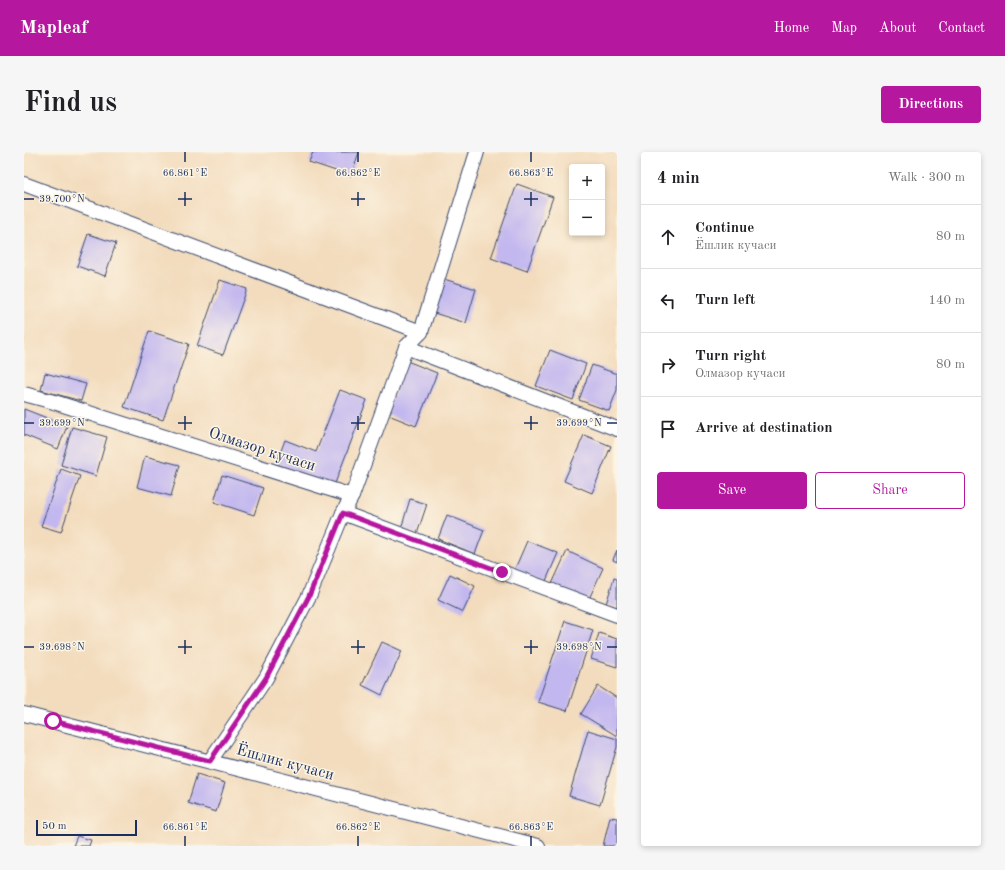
<!DOCTYPE html>
<meta charset="utf-8">
<style>
:root{--surface:#fff;--page:#f6f6f6;--text:#202124;--muted:#757577;--line:#e0e0e0;--accent:#b5179e}
body{margin:0;font-family:"Old Standard TT",serif;background:var(--page);color:var(--text)}
.controls{position:absolute;right:12px;top:12px;display:grid;overflow:hidden;border-radius:4px;box-shadow:0 2px 6px #0003}
.controls button{width:36px;height:36px;display:grid;place-items:center;padding:0;border:0;border-bottom:1px solid var(--line);background:var(--surface);color:var(--text);font:20px sans-serif}
.scale{position:absolute;left:12px;bottom:10px;width:101px;box-sizing:border-box;padding-left:4px;border:2px solid #1b2f5e;border-top:0;font-size:11px;line-height:14px;white-space:nowrap;color:#1b2f5e;-webkit-text-stroke:3px #fcf5e5;paint-order:stroke}
.stop{position:absolute;width:12px;height:12px;margin:-9px;border:3px solid #b5179e;border-radius:50%;background:#fff}
.stop.end{background:#b5179e;border-color:#fff;box-shadow:0 1px 4px #0008}
.list{margin:0;padding:0;list-style:none}
h2{display:flex;justify-content:space-between;align-items:center;height:52px;margin:0;padding:0 16px;font-size:17px}
h2 small{font-size:13px;font-weight:400;color:var(--muted)}
.list li{display:grid;grid-template-columns:26px 1fr auto;gap:12px;align-items:center;box-sizing:border-box;height:64px;padding:0 16px;border-top:1px solid var(--line)}
.list b{display:block;font-size:15px;white-space:nowrap}
.list p{margin:0;font-size:13px;white-space:nowrap;color:var(--muted)}
.list em{font-size:13px;font-style:normal;color:var(--muted)}
.actions{display:flex;gap:8px;padding:12px 16px}
.actions a{flex:1;padding:9px 0;border:1px solid var(--accent);border-radius:4px;text-align:center;font-size:14px;color:var(--accent)}
.actions .main{background:var(--accent);color:#fff}
.icon{flex:none;width:22px;height:22px;fill:none;stroke:currentColor;stroke-width:2;stroke-linecap:round;stroke-linejoin:round}
.map{position:relative;flex:none;width:593px;height:694px;overflow:hidden;border-radius:4px}
header{display:flex;align-items:center;gap:24px;box-sizing:border-box;height:56px;padding:0 20px;background:var(--accent);color:#fff}
header strong{font-size:19px}
nav{display:flex;gap:22px;margin-inline-start:auto;font-size:14px}
.intro{display:flex;align-items:center;justify-content:space-between;box-sizing:border-box;height:96px;padding:0 24px}
h1{margin:0;font-size:28px}
.button{padding:10px 18px;border-radius:4px;background:var(--accent);color:#fff;font-size:14px;font-weight:700}
main{display:flex;gap:24px;padding:0 24px}
aside{flex:1;background:var(--surface);border-radius:4px;box-shadow:0 2px 6px #0003}
.map>svg:first-child{display:block}
.building{fill:#c2b7ef}
.lines{fill:none;stroke-linecap:round;stroke-linejoin:round}
.minor-casing{stroke:#3b496c;stroke-width:16}
.minor{stroke:#fff;stroke-width:14}
.route{stroke:#b5179e;stroke-width:5}
.ticks{fill:none;stroke:#1b2f5e;stroke-width:1.5}
.labels{text-anchor:middle;dominant-baseline:central;stroke-width:3;stroke-linejoin:round;paint-order:stroke}
.street-label{font-size:16px;fill:#1b2f5e;stroke:#fcf5e5}
.ticks-label{font-size:10px;text-anchor:middle;fill:#1b2f5e;stroke:#fcf5e5;stroke-width:3;stroke-linejoin:round;paint-order:stroke}
</style>
<header>
<strong>Mapleaf</strong>
<nav><a>Home</a><a>Map</a><a>About</a><a>Contact</a></nav>
</header>
<div class="intro"><h1>Find us</h1><a class="button">Directions</a></div>
<main>
<div class="map">
<svg width="593" height="694" viewBox="0 0 593 694">
<rect width="100%" height="100%" fill="#fcf5e5"/>
<filter id="ink" filterUnits="userSpaceOnUse"><feTurbulence type="fractalNoise" baseFrequency=".025" numOctaves="2"/><feDisplacementMap in="SourceGraphic" scale="8" xChannelSelector="R" yChannelSelector="G"/><feConvolveMatrix kernelMatrix="1 2 1 2 8 2 1 2 1" color-interpolation-filters="sRGB"/></filter>
<filter id="wash" filterUnits="userSpaceOnUse"><feTurbulence type="fractalNoise" baseFrequency=".012" numOctaves="4" result="noise"/><feDisplacementMap in="SourceGraphic" scale="16" xChannelSelector="R" yChannelSelector="G"/><feGaussianBlur stdDeviation="0.9" result="paint"/><feColorMatrix in="noise" values="0 0 0 0 0 0 0 0 0 0 0 0 0 0 0 0 0 1.4 0 .05"/><feComposite in="paint" operator="in"/></filter>
<g filter="url(#wash)">
<rect width="100%" height="100%" fill="#f3dcbd"/>
<g id="blocks">
<g class="building">
<path d="M289 0H335L327 24 285 10Z"/>
<path d="M493 32 529 45 503 119 467 106Z"/>
<path d="M64 82 92 91 81 124 53 114Z"/>
<path d="M420 127 452 137 442 171 410 161Z"/>
<path d="M196 128 223 137 199 203 173 194Z"/>
<path d="M125 179 165 192 139 268 100 255Z"/>
<path d="M526 198 562 212 549 248 512 234Z"/>
<path d="M383 209 413 221 392 274 362 262Z"/>
<path d="M568 213 593 222V238L585 259 555 248Z"/>
<path d="M21 221 62 232 57 249 17 238Z"/>
<path d="M316 238 343 248 310 334 252 312 261 288 292 300Z"/>
<path d="M0 257 43 274 34 297 0 283Z"/>
<path d="M48 275 83 285 72 324 37 313Z"/>
<path d="M560 283 587 294 568 341 540 329Z"/>
<path d="M121 304 156 313 147 344 113 335Z"/>
<path d="M37 317 56 324 37 380 17 374Z"/>
<path d="M198 323 239 336 230 363 190 350Z"/>
<path d="M386 347 403 352 393 382 377 377Z"/>
<path d="M423 363 460 378 451 402 414 387Z"/>
<path d="M503 389 534 401 521 431 490 419Z"/>
<path d="M593 398V410L589 408Z"/>
<path d="M543 399 579 416 564 449 528 432Z"/>
<path d="M426 422 451 434 439 460 414 448Z"/>
<path d="M590 426 593 427V455L582 452Z"/>
<path d="M541 469 569 478 543 559 514 550Z"/>
<path d="M575 481 593 487V515L567 507Z"/>
<path d="M358 490 378 499 358 543 338 533Z"/>
<path d="M574 534 593 546V584L557 562Z"/>
<path d="M564 578 593 587V595L576 653 545 644Z"/>
<path d="M173 622 201 631 192 660 164 651Z"/>
<path d="M586 665 593 666V694H579Z"/>
<path d="M53 684 67 688 65 694H49Z"/>
</g>
</g>
</g>
<g filter="url(#ink)">
<use href="#blocks" fill-opacity="0" stroke="#3b496c" stroke-width="1"/>
<g class="lines">
<g class="minor-casing">
<g id="minor">
<path d="M0 32 397 180"/>
<path d="M382 195 593 277"/>
<path d="M0 242 30 250 328 344"/>
<path d="M319 361 593 463"/>
<path d="M0 562 514 694"/>
<path d="M186 609 242 526 285 444 319 361 328 344 382 195 397 180 453 0"/>
</g>
</g>
<use href="#minor" class="minor"/>
</g>
</g>
<g class="lines" filter="url(#ink)">
<path class="route" d="M29 569 186 609 242 526 285 444 319 361 478 420"/>
</g>
<path class="ticks" d="M161 0V10M334 0V10M507 0V10M161 40V54M334 40V54M507 40V54M0 47H10M154 47H168M327 47H341M500 47H514M161 264V278M334 264V278M507 264V278M0 271H10M154 271H168M327 271H341M500 271H514M583 271H593M161 488V502M334 488V502M507 488V502M0 495H10M154 495H168M327 495H341M500 495H514M583 495H593M161 684V694M334 684V694M507 684V694"/>
<g class="labels">
<g class="street-label">
<text transform="translate(238 298) rotate(18)">Олмазор кучаси</text>
<text transform="translate(261 611) rotate(15)">Ёшлик кучаси</text>
</g>
</g>
<g class="ticks-label">
<text x="161" y="24">66.861°E</text>
<text x="334" y="24">66.862°E</text>
<text x="507" y="24">66.863°E</text>
<text x="38" y="50">39.700°N</text>
<text x="38" y="274">39.699°N</text>
<text x="555" y="274">39.699°N</text>
<text x="38" y="498">39.698°N</text>
<text x="555" y="498">39.698°N</text>
<text x="161" y="678">66.861°E</text>
<text x="334" y="678">66.862°E</text>
<text x="507" y="678">66.863°E</text>
</g>
</svg>
<div class="controls">
<button>+</button>
<button>−</button>
</div>
<div class="scale">50 m</div>
<div class="stop" style="left:29px;top:569px"></div>
<div class="stop end" style="left:478px;top:420px"></div>
</div>
<aside>
<h2>4 min<small>Walk · 300 m</small></h2>
<ul class="list">
<li><svg class="icon" aria-label="ahead" viewBox="0 0 24 24"><path d="M12 20V5M6 11l6-6 6 6"/></svg><div><b>Continue</b><p>Ёшлик кучаси</p></div><em>80 m</em></li>
<li><svg class="icon" aria-label="left" viewBox="0 0 24 24"><path d="M17 20v-9H6M10 6l-5 5 5 5"/></svg><div><b>Turn left</b></div><em>140 m</em></li>
<li><svg class="icon" aria-label="right" viewBox="0 0 24 24"><path d="M7 20v-9h11M14 6l5 5-5 5"/></svg><div><b>Turn right</b><p>Олмазор кучаси</p></div><em>80 m</em></li>
<li><svg class="icon" aria-label="arrive" viewBox="0 0 24 24"><path d="M6 21V4h12l-3 4 3 4H6"/></svg><div><b>Arrive at destination</b></div></li>
</ul>
<div class="actions"><a class="main">Save</a><a>Share</a></div>
</aside>
</main>
